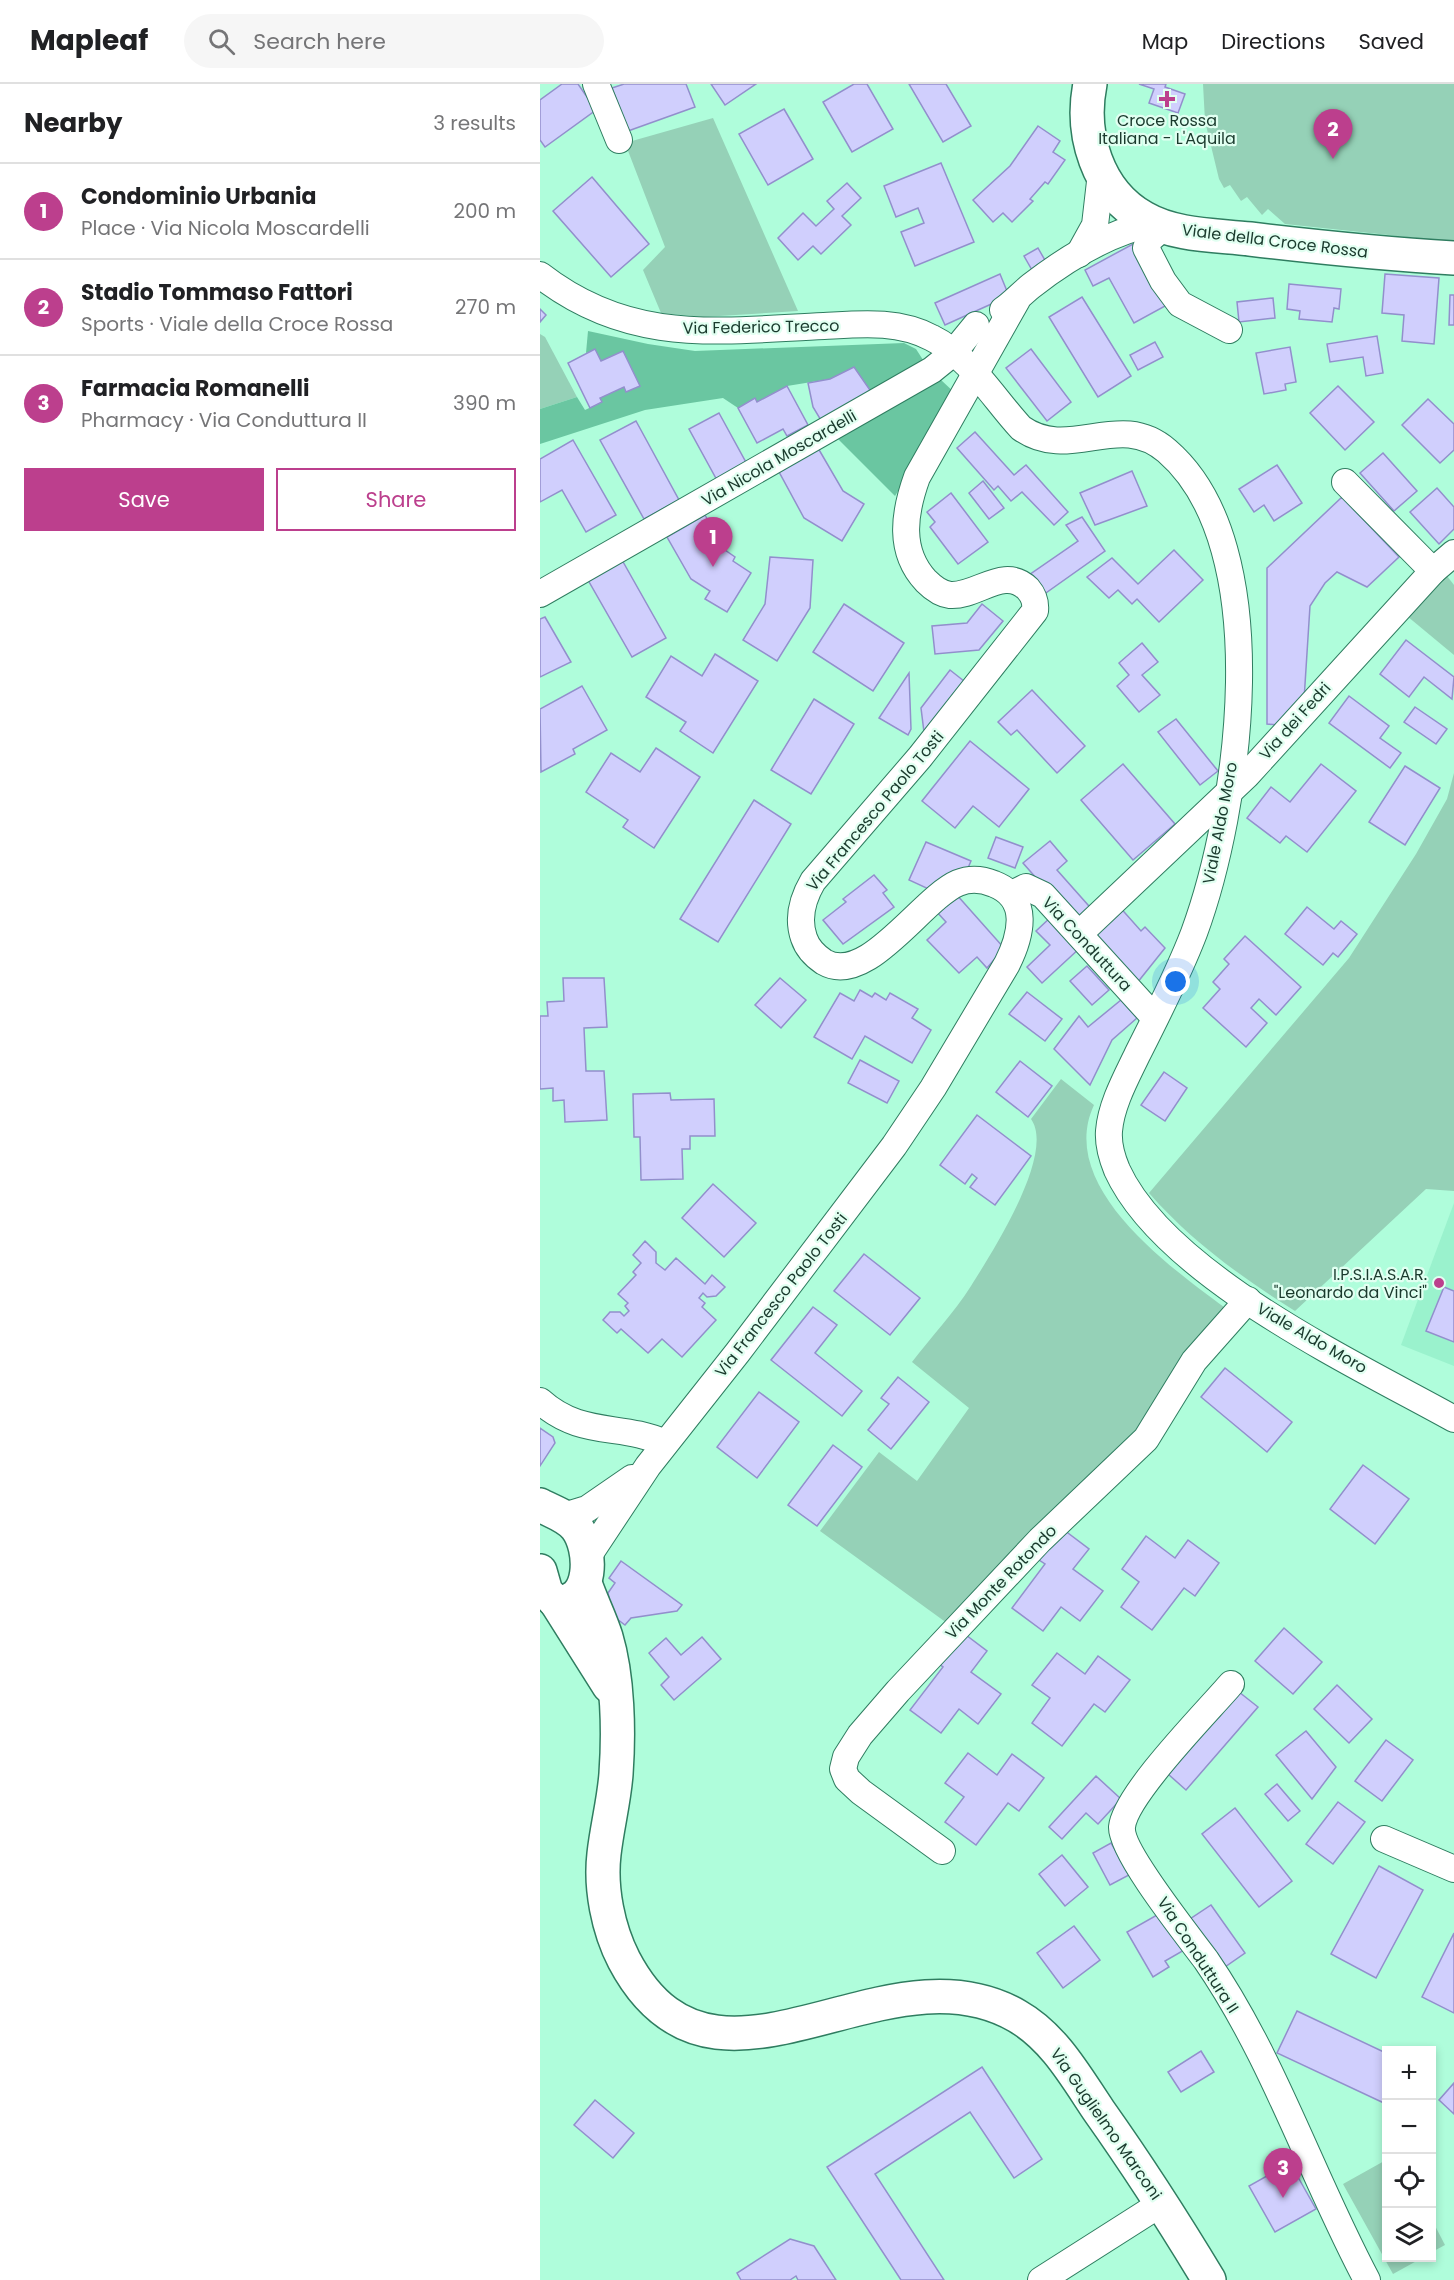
<!DOCTYPE html>
<meta charset="utf-8">
<style>
:root{--surface:#fff;--page:#f6f6f6;--text:#202124;--muted:#757577;--line:#e0e0e0;--accent:#bc3f8d}
body{margin:0;font-family:Poppins,sans-serif;background:var(--page);color:var(--text)}
.controls{position:absolute;right:18px;bottom:18px;display:grid;overflow:hidden;border-radius:0px;box-shadow:0 3px 9px #0003}
.controls button{width:54px;height:54px;display:grid;place-items:center;padding:0;border:0;border-bottom:2px solid var(--line);background:var(--surface);color:var(--text);font:30px sans-serif}
.you{position:absolute;left:636px;top:898px;width:21px;height:21px;margin:-15px;border:4px solid #fff;border-radius:50%;background:#1a73e8;box-shadow:0 0 0 9px #1a73e833}
.badge{display:grid;place-items:center;width:39px;height:39px;border-radius:50%;background:var(--accent);color:#fff;font-size:20px;font-weight:700}
.pin{position:absolute;translate:-50% -50px;filter:drop-shadow(0 2px 3px #0008)}
.pin::after{content:'';position:absolute;top:32px;width:21px;height:18px;background:inherit;clip-path:polygon(0 0,100% 0,50% 100%)}
.list{margin:0;padding:0;list-style:none}
h2{display:flex;justify-content:space-between;align-items:center;height:78px;margin:0;padding:0 24px;font-size:26px}
h2 small{font-size:20px;font-weight:400;color:var(--muted)}
.list li{display:grid;grid-template-columns:39px 1fr auto;gap:18px;align-items:center;box-sizing:border-box;height:96px;padding:0 24px;border-top:2px solid var(--line)}
.list b{display:block;font-size:22px;white-space:nowrap}
.list p{margin:0;font-size:20px;white-space:nowrap;color:var(--muted)}
.list em{font-size:20px;font-style:normal;color:var(--muted)}
.actions{display:flex;gap:12px;padding:18px 24px}
.actions a{flex:1;padding:14px 0;border:2px solid var(--accent);border-radius:0px;text-align:center;font-size:21px;color:var(--accent)}
.actions .main{background:var(--accent);color:#fff}
.icon{flex:none;width:33px;height:33px;fill:none;stroke:currentColor;stroke-width:2;stroke-linecap:round;stroke-linejoin:round}
.map{position:relative;flex:none;width:914px;height:2196px;overflow:hidden}
header{display:flex;align-items:center;gap:36px;box-sizing:border-box;height:84px;padding:0 30px;background:var(--surface);border-bottom:2px solid var(--line)}
header strong{font-size:28px}
nav{display:flex;gap:33px;margin-inline-start:auto;font-size:21px}
.search{width:420px;height:54px;background:var(--page);display:flex;align-items:center;gap:15px;box-sizing:border-box;padding:0 21px;border-radius:33px;color:var(--muted);font-size:22px}
main{display:flex}
aside{flex:1;background:var(--surface)}
.map>svg:first-child{display:block}
.built{fill:#9af2cd}
.green{fill:#95d1b7}
.forest{fill:#6ac6a1}
.building{fill:#d0cffd;stroke:#928fcc;stroke-width:1.5}
.lines{fill:none;stroke-linecap:round;stroke-linejoin:round}
.minor-casing{stroke:#2f7d60;stroke-width:28}
.major-casing{stroke:#2f7d60;stroke-width:36}
.minor{stroke:#fff;stroke-width:26}
.major{stroke:#fff;stroke-width:33}
.poi-dot{fill:#bc3f8d;stroke:#e1fff1;stroke-width:2}
.labels{text-anchor:middle;dominant-baseline:central;stroke-width:4.5;stroke-linejoin:round;paint-order:stroke}
.poi-label{font-size:16px;fill:#1a3a2d;stroke:#e1fff1}
.street-label{font-size:16px;fill:#1a3a2d;stroke:#e1fff1}
</style>
<header>
<strong>Mapleaf</strong>
<div class="search"><svg class="icon" aria-label="search" viewBox="0 0 24 24"><circle cx="10" cy="10" r="6"/><path d="M15 15l6 6"/></svg>Search here</div>
<nav><a>Map</a><a>Directions</a><a>Saved</a></nav>
</header>
<main>
<aside>
<h2>Nearby<small>3 results</small></h2>
<ul class="list">
<li><span class="badge">1</span><div><b>Condominio Urbania</b><p>Place · Via Nicola Moscardelli</p></div><em>200 m</em></li>
<li><span class="badge">2</span><div><b>Stadio Tommaso Fattori</b><p>Sports · Viale della Croce Rossa</p></div><em>270 m</em></li>
<li><span class="badge">3</span><div><b>Farmacia Romanelli</b><p>Pharmacy · Via Conduttura II</p></div><em>390 m</em></li>
</ul>
<div class="actions"><a class="main">Save</a><a>Share</a></div>
</aside>
<div class="map">
<svg width="914" height="2196" viewBox="0 0 914 2196">
<rect width="100%" height="100%" fill="#affddb"/>
<path class="built" d="M914 1119V1282L861 1261Z"/>
<g class="green">
<path d="M663 0H914V158L745 140 728 125 722 131 707 113 701 117 690 101 684 104 679 95 665 37Z"/>
<path d="M173 34 258 227 163 233 121 229 103 186 125 163 85 59Z"/>
<path d="M0 250 5 253 37 313 0 325Z"/>
<path d="M907 492 914 501V571L867 532Z"/>
<path d="M914 689V1107L886 1105 755 1227C701 1193 651 1157 609 1109L809 874 876 770 907 715Z"/>
<path d="M521 995 554 1021C516 1102 630 1183 684 1223L639 1276 609 1334 411 1542 280 1447 339 1368 377 1397 429 1324 372 1278C391 1253 414 1229 431 1202 451 1170 516 1070 491 1035Z"/>
<path d="M846 2076V2174H882L853 2190 803 2100Z"/>
<path d="M892 2136 905 2161 892 2168Z"/>
</g>
<g class="forest">
<path d="M48 247 108 260 155 267 364 259 376 265 385 279 332 309 314 283 290 295 247 302 217 318 215 315 198 324 183 314 105 326 0 360V325L37 313 45 326 62 318 60 314 84 303 86 308 100 302 83 267 61 277 55 266 46 269Z"/>
<path d="M400 295 417 311 355 412 298 355Z"/>
</g>
<g class="building">
<path d="M22 0H38L56 26 5 63 0 56V16Z"/>
<path d="M84 0H146L155 23 88 47 72 4Z"/>
<path d="M171 0H216L185 21Z"/>
<path d="M314 0H327L353 45 312 68 283 18Z"/>
<path d="M369 0H406L431 42 403 58Z"/>
<path d="M599 0H626L625 3 645 10 638 29 609 19 614 5Z"/>
<path d="M244 25 273 75 228 101 199 50Z"/>
<path d="M498 42 520 57 513 68 525 76 508 100 505 98 490 115 493 117 472 138 463 129 453 138 433 116 470 82Z"/>
<path d="M401 79 434 158 375 182 361 148 384 139 378 124 356 133 344 102Z"/>
<path d="M52 93 109 160 71 193 13 127Z"/>
<path d="M307 99 321 114 302 132 311 141 281 170 273 162 258 176 238 154 263 129 276 142 294 125 287 117Z"/>
<path d="M593 160 627 221 594 239 569 194 553 202 545 186Z"/>
<path d="M498 164 506 178 492 186 484 172Z"/>
<path d="M460 190 469 212 405 241 395 219Z"/>
<path d="M845 190 899 194 894 260 862 257 864 231 842 229Z"/>
<path d="M749 200 801 205 799 225 794 224 792 238 759 235 760 227 747 225Z"/>
<path d="M910 211H914V241H909Z"/>
<path d="M542 213 591 292 558 313 509 233Z"/>
<path d="M733 214 735 234 699 238 697 218Z"/>
<path d="M0 225 6 231 0 238Z"/>
<path d="M837 252 843 289 826 292 823 273 790 278 787 260Z"/>
<path d="M615 258 623 273 598 286 590 271Z"/>
<path d="M750 263 756 298 745 300 746 306 724 310 716 269Z"/>
<path d="M55 265 61 277 83 267 100 302 86 308 84 303 60 314 62 318 50 324 28 279Z"/>
<path d="M491 265 531 318 507 337 466 284Z"/>
<path d="M314 283 332 309 282 338 273 323 268 299 290 295Z"/>
<path d="M247 302 268 341 247 352 243 345 217 359 198 324 215 314 217 318Z"/>
<path d="M798 302 834 338 805 366 770 329Z"/>
<path d="M888 315 914 340V366L900 379 862 341Z"/>
<path d="M179 329 208 382 178 398 149 345Z"/>
<path d="M96 337 139 416 104 435 60 356Z"/>
<path d="M435 348 474 391 486 381 528 428 514 441 482 408 471 417 458 402 454 406 417 364Z"/>
<path d="M33 356 76 431 46 448 22 406 0 418V375Z"/>
<path d="M278 364 303 407 324 420 302 457 264 434 238 386Z"/>
<path d="M843 369 877 407 854 427 820 389Z"/>
<path d="M737 381 762 419 734 437 724 421 714 428 699 405Z"/>
<path d="M592 387 607 422 555 441 540 409Z"/>
<path d="M443 397 464 424 449 435 429 409Z"/>
<path d="M897 404 914 423V445L899 460 870 428Z"/>
<path d="M411 409 448 458 418 480 390 443 395 438 387 428Z"/>
<path d="M802 413 859 473 827 503 797 488 785 499 770 522 764 616 739 641 727 640V484Z"/>
<path d="M165 431 185 466 195 473 193 477 211 489 187 528 165 515 170 507 151 495 127 453Z"/>
<path d="M542 433 565 467 503 511 489 491 538 457 526 441Z"/>
<path d="M634 466 663 496 619 538 597 515 592 520 578 506 569 514 547 493 572 474 598 500Z"/>
<path d="M230 473 273 476 270 524 237 577 203 556 225 520Z"/>
<path d="M82 476 126 554 92 573 48 496Z"/>
<path d="M304 520 364 559 333 607 273 568Z"/>
<path d="M442 520 463 537 439 566 395 570 392 542 427 539Z"/>
<path d="M5 533 31 578 0 593V535Z"/>
<path d="M866 556 914 593 912 615 884 593 869 613 840 590Z"/>
<path d="M602 559 618 578 602 591 620 611 599 628 577 602 589 591 579 579Z"/>
<path d="M175 570 218 597 173 669 140 647 146 638 106 613 131 572 162 592Z"/>
<path d="M410 586 429 601 385 656 381 624Z"/>
<path d="M369 589 371 645 368 651 339 634Z"/>
<path d="M42 602 67 646 33 665 35 670 1 688 0 625Z"/>
<path d="M492 606 545 662 517 689 477 646 471 651 458 638Z"/>
<path d="M809 612 849 642 840 654 861 669 850 684 789 639Z"/>
<path d="M274 615 314 640 271 710 231 686Z"/>
<path d="M875 623 907 645 896 660 864 638Z"/>
<path d="M636 635 678 687 660 701 618 648Z"/>
<path d="M430 657 489 705 459 743 433 722 415 744 382 717Z"/>
<path d="M116 664 160 693 114 764 83 743 88 736 46 708 71 669 100 688Z"/>
<path d="M583 680 635 740 593 776 541 716Z"/>
<path d="M781 680 816 707 767 768 746 752 740 759 707 734 731 703 750 718Z"/>
<path d="M865 682 900 704 865 761 829 738Z"/>
<path d="M214 716 251 740 178 858 140 835Z"/>
<path d="M456 753 483 763 475 784 448 774Z"/>
<path d="M510 757 527 777 517 786 556 830 540 844 483 779Z"/>
<path d="M386 758 431 777 425 791 395 808 369 796Z"/>
<path d="M334 791 347 806 343 809 354 823 303 860 283 836 306 818 303 815Z"/>
<path d="M416 810 464 864 447 884 437 873 419 889 387 856 406 838 396 827Z"/>
<path d="M577 820 601 847 605 843 625 864 593 904 545 851Z"/>
<path d="M767 823 794 845 801 837 817 850 798 873 793 869 783 881 745 850Z"/>
<path d="M512 832 541 863 502 899 487 883 510 861 496 847Z"/>
<path d="M705 852 761 903 736 931 719 915 711 924 727 939 706 963 663 924 680 905 673 898 689 880 684 875Z"/>
<path d="M547 882 569 906 552 921 530 897Z"/>
<path d="M23 894H64L67 943 44 944 46 987H64L67 1036 25 1038 24 1016 13 1017V1004L0 1005V932H8L7 918 24 917Z"/>
<path d="M240 894 266 916 241 944 215 921Z"/>
<path d="M320 906 332 913 335 909 346 916 350 909 378 925 372 934 391 946 372 979 325 952 312 975 274 953 300 909 314 917Z"/>
<path d="M487 908 522 935 505 957 469 930Z"/>
<path d="M581 916 597 934 572 956 550 1001 514 965 539 932 548 943Z"/>
<path d="M320 976 359 997 347 1019 308 999Z"/>
<path d="M480 977 512 1002 488 1033 456 1008Z"/>
<path d="M624 988 647 1004 625 1037 601 1021Z"/>
<path d="M130 1009 131 1016 174 1015 175 1052H150V1065H142L143 1095 101 1096 100 1053H94L93 1010Z"/>
<path d="M437 1031 491 1072 455 1121 430 1103 437 1094 432 1090 425 1100 400 1081Z"/>
<path d="M173 1100 216 1139 184 1173 142 1134Z"/>
<path d="M105 1157 116 1168V1179L125 1186 136 1174 165 1200 172 1191 185 1203 176 1212 167 1213 163 1209 159 1214 165 1219 162 1223 176 1236 142 1273 122 1255 108 1269 81 1245 77 1249 63 1236 70 1228H80L84 1232 89 1227 85 1222 88 1219 78 1210 96 1191 93 1188 101 1179 93 1171Z"/>
<path d="M324 1170 380 1214 350 1251 294 1207Z"/>
<path d="M904 1203 914 1207V1258L886 1247Z"/>
<path d="M273 1223 297 1241 275 1269 322 1307 302 1332 231 1276Z"/>
<path d="M685 1284 752 1338 727 1368 661 1313Z"/>
<path d="M358 1293 389 1318 351 1365 328 1346 349 1320 341 1314Z"/>
<path d="M219 1308 259 1338 217 1394 177 1363Z"/>
<path d="M0 1344 13 1353 15 1359 0 1382Z"/>
<path d="M293 1361 322 1383 277 1442 248 1421Z"/>
<path d="M823 1381 869 1415 835 1460 790 1425Z"/>
<path d="M520 1443 549 1465 533 1485 563 1507 540 1537 521 1523 503 1547 472 1524 505 1480 496 1474Z"/>
<path d="M606 1452 635 1474 648 1456 679 1479 655 1512 644 1504 612 1546 581 1523 599 1498 582 1485Z"/>
<path d="M81 1477 142 1521 137 1527 91 1534 85 1541 65 1526 70 1519 68 1509 75 1499 69 1494Z"/>
<path d="M744 1544 782 1578 753 1610 715 1577Z"/>
<path d="M418 1545 447 1567 431 1588 461 1610 438 1640 419 1625 401 1649 370 1626 403 1583 394 1576Z"/>
<path d="M162 1553 181 1575 134 1616 121 1601 129 1593 109 1569 126 1554 141 1571Z"/>
<path d="M517 1569 545 1590 558 1572 590 1596 565 1628 554 1620 522 1662 492 1639 510 1614 492 1601Z"/>
<path d="M797 1601 832 1635 809 1659 774 1625Z"/>
<path d="M699 1608 718 1623 646 1706 628 1690Z"/>
<path d="M766 1647 796 1683 772 1715 736 1671Z"/>
<path d="M846 1656 873 1676 842 1717 815 1697Z"/>
<path d="M428 1669 457 1691 472 1670 504 1694 479 1727 468 1719 436 1761 405 1738 424 1713 405 1699Z"/>
<path d="M556 1692 581 1715 558 1740 546 1729 522 1755 509 1743Z"/>
<path d="M737 1700 760 1727 748 1737 725 1710Z"/>
<path d="M798 1718 825 1738 793 1780 766 1760Z"/>
<path d="M695 1724 752 1797 719 1823 662 1750Z"/>
<path d="M571 1759 589 1791 570 1801 553 1769Z"/>
<path d="M522 1771 548 1803 525 1822 499 1790Z"/>
<path d="M839 1782 883 1806 836 1894 791 1870Z"/>
<path d="M671 1821 705 1869 682 1885 647 1837Z"/>
<path d="M624 1827 646 1865 625 1877 629 1883 613 1893 587 1848Z"/>
<path d="M534 1842 560 1876 523 1904 497 1869Z"/>
<path d="M914 1849V1929L882 1913Z"/>
<path d="M757 1927 846 1969V2020L737 1969Z"/>
<path d="M661 1967 674 1988 641 2008 628 1988Z"/>
<path d="M442 1983 502 2075 474 2094 430 2028 335 2090 404 2196H361L287 2083Z"/>
<path d="M914 1999V2030L899 2016Z"/>
<path d="M55 2016 94 2049 73 2074 34 2041Z"/>
<path d="M750 2079 776 2125 735 2148 709 2102Z"/>
<path d="M250 2155 274 2162 296 2196H258L256 2192 250 2196H201L197 2189Z"/>
</g>
<g class="lines">
<g class="minor-casing">
<g id="minor">
<path d="M56 0 79 56"/>
<path d="M624 143 610 155 606 164 623 197 640 220 689 246"/>
<path d="M539 170 555 141 561 89"/>
<path d="M0 191C90 261 177 247 284 242 321 240 358 236 392 254 429 272 454 315 481 344 530 379 579 325 627 367 738 463 699 727 654 849 638 891 617 931 597 971 586 994 571 1021 569 1047 568 1060 572 1074 577 1086 625 1191 815 1280 914 1335"/>
<path d="M463 226C473 219 481 210 491 202 527 174 569 148 614 139"/>
<path d="M805 398 893 487"/>
<path d="M0 510 392 286 413 269 436 241"/>
<path d="M472 810 486 803 503 811 615 934"/>
<path d="M539 850 707 691 893 487 914 469"/>
<path d="M0 1317C41 1354 81 1339 125 1359"/>
<path d="M24 1432 47 1425 92 1394"/>
<path d="M47 1474 108 1382 198 1268 354 1062 393 1004 467 880C481 852 491 814 454 800 442 795 430 794 418 799 381 815 327 903 284 878 275 872 267 863 264 854 257 834 263 814 273 797L380 673 495 527C496 518 494 512 488 505 464 481 437 513 410 511 401 510 392 503 386 497 358 467 364 429 377 393L477 216"/>
<path d="M691 1600C667 1628 585 1711 582 1743 580 1767 649 1853 666 1876 734 1975 771 2091 827 2196"/>
<path d="M844 1755 914 1785"/>
<path d="M402 1767 321 1708 307 1695 303 1685 306 1673 320 1651 358 1607 500 1456 606 1355 654 1277 708 1216"/>
<path d="M501 2196 622 2119"/>
</g>
</g>
<g class="major-casing">
<g id="major">
<path d="M550 0C540 50 557 108 604 134 635 152 676 151 710 155 778 163 846 170 914 174"/>
<path d="M0 1421C13 1428 27 1432 36 1443 53 1464 54 1521 16 1518L6 1508 0 1487"/>
<path d="M45 1499C51 1517 60 1534 66 1553 78 1593 79 1648 76 1690 74 1717 67 1743 64 1770 60 1804 68 1845 84 1876 174 2047 342 1854 477 1932 514 1953 536 1993 559 2027 598 2082 634 2138 669 2196"/>
<path d="M16 1518 69 1602"/>
</g>
</g>
<use href="#minor" class="minor"/>
<use href="#major" class="major"/>
</g>
<g class="poi-dot">
<path d="M624 6h6v6h6v6h-6v6h-6v-6h-6v-6h6z"/>
<circle cx="899" cy="1199" r="6"/>
</g>
<g class="labels">
<g class="poi-label">
<text x="627" y="36">Croce Rossa<tspan x="627" dy="18">Italiana - L'Aquila</tspan></text>
<text x="887" y="1190" text-anchor="end">I.P.S.I.A.S.A.R.<tspan x="887" dy="18">"Leonardo da Vinci"</tspan></text>
</g>
<g class="street-label">
<text transform="translate(735 157) rotate(7)">Viale della Croce Rossa</text>
<text transform="translate(221 243) rotate(-1)">Via Federico Trecco</text>
<text transform="translate(239 374) rotate(-30)">Via Nicola Moscardelli</text>
<text transform="translate(755 637) rotate(-48)">Via dei Fedri</text>
<text transform="translate(335 727) rotate(-50)">Via Francesco Paolo Tosti</text>
<text transform="translate(680 739) rotate(-79)">Viale Aldo Moro</text>
<text transform="translate(547 860) rotate(47)">Via Conduttura</text>
<text transform="translate(241 1211) rotate(-52)">Via Francesco Paolo Tosti</text>
<text transform="translate(772 1254) rotate(30)">Viale Aldo Moro</text>
<text transform="translate(461 1498) rotate(-46)">Via Monte Rotondo</text>
<text transform="translate(658 1871) rotate(57)">Via Conduttura II</text>
<text transform="translate(566 2040) rotate(55)">Via Guglielmo Marconi</text>
</g>
</g>
</svg>
<div class="controls">
<button>+</button>
<button>−</button>
<button><svg class="icon" aria-label="locate" viewBox="0 0 24 24"><circle cx="12" cy="12" r="6"/><path d="M12 2v4M12 18v4M2 12h4M18 12h4"/></svg></button>
<button><svg class="icon" aria-label="layers" viewBox="0 0 24 24"><path d="M12 4l9 5-9 5-9-5zM3 14l9 5 9-5"/></svg></button>
</div>
<div class="you"></div>
<div class="pin badge" style="left:173px;top:483px">1</div>
<div class="pin badge" style="left:793px;top:75px">2</div>
<div class="pin badge" style="left:743px;top:2114px">3</div>
</div>
</main>
